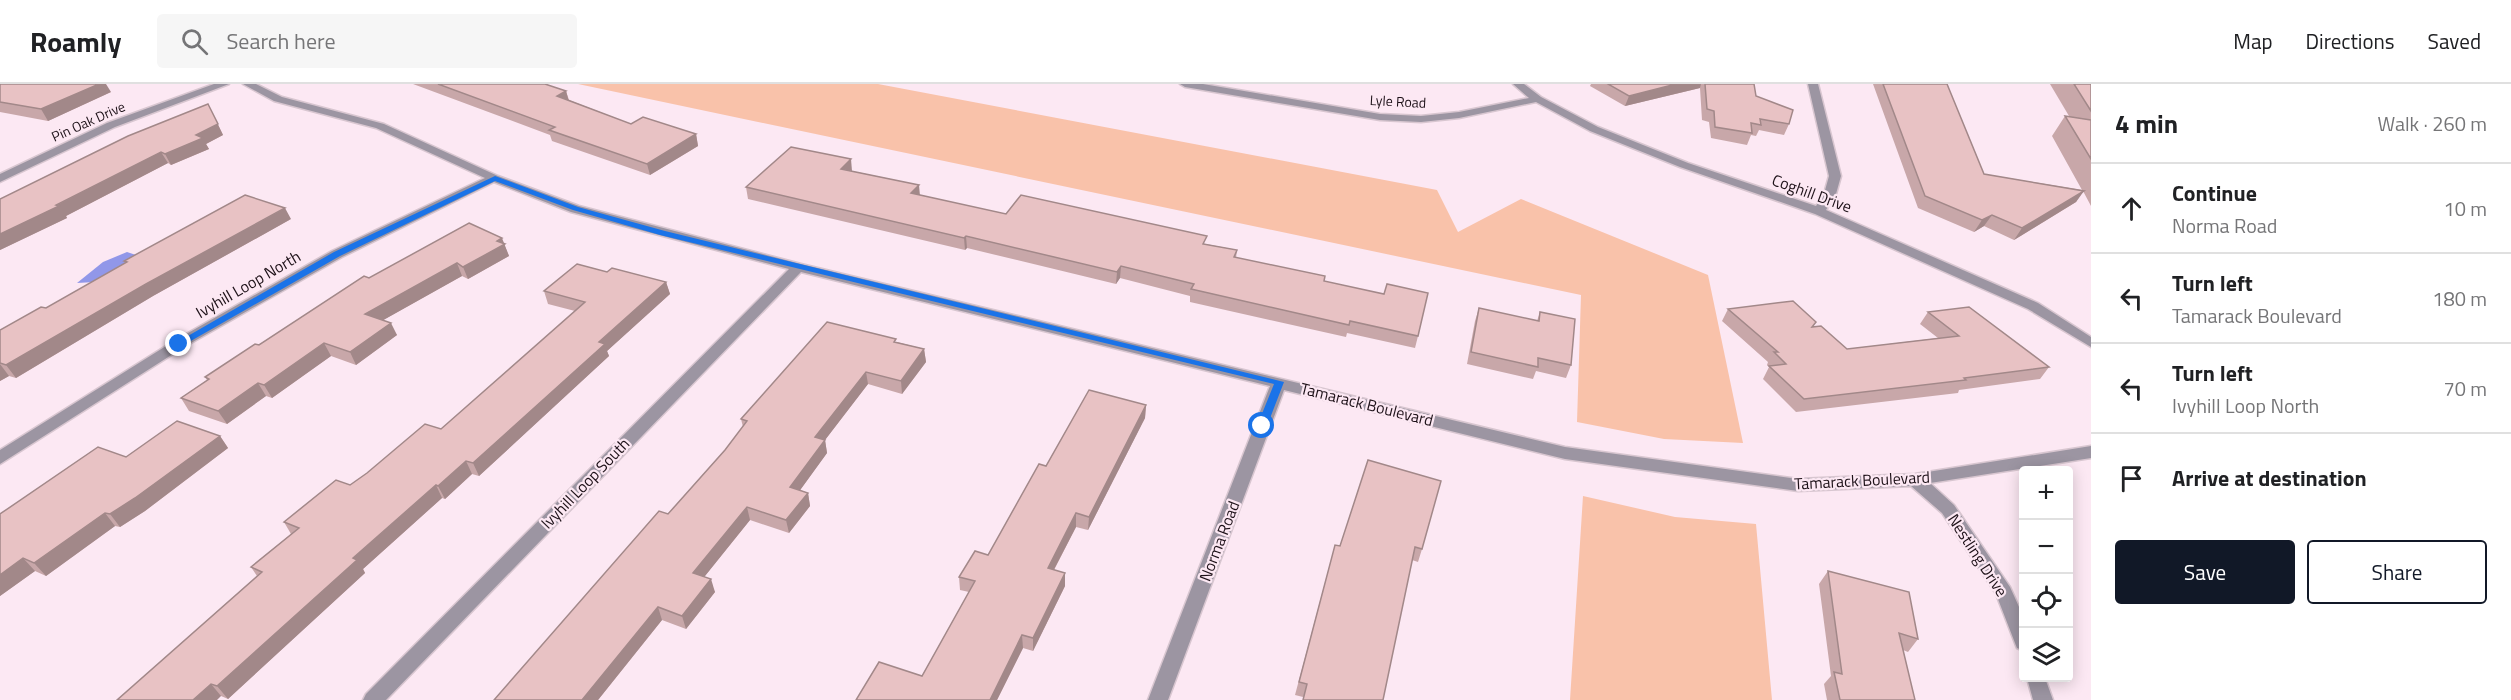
<!DOCTYPE html>
<meta charset="utf-8">
<style>
:root{--surface:#fff;--page:#f6f6f6;--text:#202124;--muted:#757577;--line:#e0e0e0;--accent:#111827}
body{margin:0;font-family:"Titillium Web",sans-serif;background:var(--page);color:var(--text)}
.controls{position:absolute;right:18px;bottom:18px;display:grid;overflow:hidden;border-radius:6px;box-shadow:0 3px 15px #0003}
.controls button{width:54px;height:54px;display:grid;place-items:center;padding:0;border:0;border-bottom:2px solid var(--line);background:var(--surface);color:var(--text);font:30px sans-serif}
.stop{position:absolute;width:18px;height:18px;margin:-14px;border:4px solid #1a73e8;border-radius:50%;background:#fff}
.stop.end{background:#1a73e8;border-color:#fff;box-shadow:0 2px 6px #0008}
.list{margin:0;padding:0;list-style:none}
h2{display:flex;justify-content:space-between;align-items:center;height:78px;margin:0;padding:0 24px;font-size:26px}
h2 small{font-size:20px;font-weight:400;color:var(--muted)}
.list li{display:grid;grid-template-columns:39px 1fr auto;gap:18px;align-items:center;box-sizing:border-box;height:90px;padding:0 24px;border-top:2px solid var(--line)}
.list b{display:block;font-size:22px;white-space:nowrap}
.list p{margin:0;font-size:20px;white-space:nowrap;color:var(--muted)}
.list em{font-size:20px;font-style:normal;color:var(--muted)}
.actions{display:flex;gap:12px;padding:18px 24px}
.actions a{flex:1;padding:14px 0;border:2px solid var(--accent);border-radius:6px;text-align:center;font-size:21px;color:var(--accent)}
.actions .main{background:var(--accent);color:#fff}
.icon{flex:none;width:33px;height:33px;fill:none;stroke:currentColor;stroke-width:2;stroke-linecap:round;stroke-linejoin:round}
.map{position:relative;flex:none;width:2091px;height:616px;overflow:hidden}
header{display:flex;align-items:center;gap:36px;box-sizing:border-box;height:84px;padding:0 30px;background:var(--surface);border-bottom:2px solid var(--line)}
header strong{font-size:28px}
nav{display:flex;gap:33px;margin-inline-start:auto;font-size:21px}
.search{width:420px;height:54px;background:var(--page);display:flex;align-items:center;gap:15px;box-sizing:border-box;padding:0 21px;border-radius:6px;color:var(--muted);font-size:22px}
main{display:flex}
aside{flex:1;background:var(--surface)}
.map>svg:first-child{display:block}
.green{fill:#f9c2aa}
.water{fill:#9197e9}
.lines{fill:none;stroke-linecap:round;stroke-linejoin:round}
.minor-casing{stroke:#d8c6d0;stroke-width:3}
.minor{fill:#9c95a2;fill-rule:evenodd}
.wall{fill:#c8a7a9}
.shaded-wall{fill:#a28889}
.building{fill:#e8c2c4;stroke:#a28889;stroke-width:1.5}
.route{fill:#1a73e8}
.labels{text-anchor:middle;dominant-baseline:central;stroke-width:4.5;stroke-linejoin:round;paint-order:stroke}
.far-street-label{font-size:14px;fill:#1d1118;stroke:#fce8f3}
.street-label{font-size:16px;fill:#1d1118;stroke:#fce8f3}
</style>
<header>
<strong>Roamly</strong>
<div class="search"><svg class="icon" aria-label="search" viewBox="0 0 24 24"><circle cx="10" cy="10" r="6"/><path d="M15 15l6 6"/></svg>Search here</div>
<nav><a>Map</a><a>Directions</a><a>Saved</a></nav>
</header>
<main>
<div class="map">
<svg width="2091" height="616" viewBox="0 0 2091 616">
<rect width="100%" height="100%" fill="#fce8f3"/>
<g class="green">
<path d="M578 0H878L1437 106 1458 148 1521 115 1708 191 1743 359 1664 355 1577 338 1581 211Z"/>
<path d="M1583 412 1675 433 1756 440 1772 616H1570Z"/>
</g>
<path class="water" d="M127 168 142 173 112 197 77 199 103 178Z"/>
<g class="lines">
<g class="minor-casing">
<g id="minor">
<path d="M214 0H229L115 43 0 98V90L107 39Z"/>
<path d="M243 0H256L282 13 384 40 498 92 579 122 801 180 1565 363 1798 395 1915 390 2091 362V374L1930 399 1954 421 2010 503 2024 534V567L2017 564 2015 559 1996 510 1942 429 1911 402 1798 407 1565 375 1284 306 1168 616H1148L1270 302 801 188 386 616H363L366 610 789 185 571 128 494 98 342 173 184 263 0 380V366L174 257 332 167 485 94 376 44 274 17Z"/>
<path d="M1180 0H1203L1380 30 1421 32 1459 28 1529 14 1513 0H1524L1541 13 1598 43 1688 79 1816 122 1824 110 1829 92 1808 0H1818L1841 92 1836 110 1826 126 2038 219 2091 253V263L2028 225 1815 130 1680 83 1590 47 1536 18 1459 34 1421 38 1380 36 1185 3Z"/>
<path d="M2027 594H2045L2053 616H2033Z"/>
</g>
</g>
<use href="#minor" class="minor"/>
</g>
<g class="wall">
<path d="M0 0 111 8 48 37 0 28Z"/>
<path d="M413 0H545L566 7 569 16 631 40 696 50 698 62 650 91 552 57 550 51Z"/>
<path d="M1591 0H1754L1756 12 1789 40 1784 51 1759 46 1756 52 1751 51 1747 61 1711 54 1709 38 1702 36 1700 4 1625 22 1590 2Z"/>
<path d="M1873 0H1947L1984 90 2082 106 2052 52 2065 32H2069L2050 0H2091V122L2083 107 2076 118 2014 156 1984 142 1974 148 1918 124Z"/>
<path d="M208 20 223 51 206 60 209 65 171 81 168 79 66 132 67 134 0 166V115Z"/>
<path d="M852 87 919 101V111L1006 130 1206 160 1237 166 1236 174 1324 197 1418 252 1415 264 1347 249 1346 253 1190 218V212L1120 194 1116 200 967 164 965 166 748 115 746 103Z"/>
<path d="M291 135 153 212 16 294 9 292 0 297V246L46 224 125 179 124 177Z"/>
<path d="M504 160 509 172 468 195 462 192 383 236 397 251 356 281 331 272 272 314 266 312 227 340 189 327 181 314 207 296 205 293 369 194Z"/>
<path d="M607 188 666 198 670 210 607 267 609 272 479 392 472 390 445 415 442 414 363 485 365 489 228 615 221 612 117 616 257 492 251 483 291 450 284 438 350 401 441 345 575 227 548 220 544 207Z"/>
<path d="M1479 224 1537 237 1540 228 1571 281 1566 294 1536 287 1533 295 1467 280 1475 237Z"/>
<path d="M1728 225 1813 243 1847 265 1938 254 1920 240 1928 228 2049 283 2040 295 1959 306 1958 309 1796 328 1763 295 1769 283 1767 281 1768 278 1722 237Z"/>
<path d="M897 258 924 265 926 278 902 310 868 300 825 356 827 369 800 406 808 409 810 422 789 449 750 436 704 493 715 508 686 545 662 536 598 616H494L668 430 725 366 743 343 741 335Z"/>
<path d="M1146 321 1145 334 1088 446 1076 443 1054 486 1065 502 1033 567 1023 564 997 616H856L922 592 969 508 960 506 959 493 988 471 1046 382Z"/>
<path d="M220 352 228 364 145 427 120 443 115 442 46 492 35 487 0 512V430L126 373Z"/>
<path d="M1368 376 1422 465 1418 478 1412 476 1303 613 1295 611 1335 461 1340 462Z"/>
<path d="M1828 487 1918 555 1908 568 1903 566 1915 616H1827L1824 600 1831 592 1819 500Z"/>
</g>
<g class="shaded-wall">
<path d="M99 0H106L111 8 48 37 41 25Z"/>
<path d="M1676 0H1701L1700 4 1625 22 1629 12Z"/>
<path d="M566 7 569 18 557 12Z"/>
<path d="M208 20 223 51 206 60 209 65 171 81 165 70 196 51Z"/>
<path d="M696 50 698 62 650 91 647 80Z"/>
<path d="M161 68 168 79 66 132 67 134 0 166V150Z"/>
<path d="M851 75 852 87 841 85Z"/>
<path d="M919 101 920 112 911 109Z"/>
<path d="M2084 107 2076 118 2014 156 2022 144Z"/>
<path d="M285 124 291 135 153 212 16 294 6 281 146 200Z"/>
<path d="M1992 131 1984 142 1974 148 1982 136Z"/>
<path d="M966 152 967 164 965 166 964 154Z"/>
<path d="M502 154 509 172 468 195 463 183 497 157Z"/>
<path d="M457 179 462 192 371 243 365 230Z"/>
<path d="M1121 182 1120 194 1116 200 1117 188Z"/>
<path d="M666 198 670 210 607 267 609 272 479 392 473 379 599 258Z"/>
<path d="M391 239 397 251 356 281 350 268Z"/>
<path d="M324 259 331 272 272 314 264 301Z"/>
<path d="M924 265 926 278 902 310 901 297Z"/>
<path d="M0 280 9 292 0 297Z"/>
<path d="M866 288 868 300 825 356 827 369 793 416 790 403 815 353Z"/>
<path d="M258 299 266 312 227 340 218 327Z"/>
<path d="M1146 321 1145 334 1088 446 1089 433Z"/>
<path d="M220 352 228 364 145 427 120 443 110 430Z"/>
<path d="M466 377 472 390 445 415 438 402Z"/>
<path d="M436 401 442 414 363 485 365 489 228 615 217 602 353 474Z"/>
<path d="M808 409 810 422 789 449 786 436Z"/>
<path d="M747 423 750 436 697 502 693 489Z"/>
<path d="M105 429 115 442 46 492 34 479Z"/>
<path d="M1076 429V443L1048 497V484Z"/>
<path d="M23 474 35 487 0 512V491Z"/>
<path d="M1065 489V502L1033 567V554Z"/>
<path d="M711 495 715 508 686 545 682 532Z"/>
<path d="M658 523 662 536 598 616H582Z"/>
<path d="M1022 551 1023 564 997 616H990Z"/>
<path d="M211 600 221 612 217 616H193Z"/>
</g>
<g class="building">
<path d="M0 0H99L41 25 0 18Z"/>
<path d="M438 0H545L566 7 557 12 631 40 643 33 696 50 647 80 549 46 555 43Z"/>
<path d="M1608 0H1676L1629 12Z"/>
<path d="M1705 0H1754L1756 12 1793 26 1789 40 1760 35 1761 41 1751 39 1752 49 1715 43 1714 27 1707 25Z"/>
<path d="M1883 0H1947L1984 90 2084 107 2022 144 1992 131 1982 136 1925 112Z"/>
<path d="M2074 0H2091V27Z"/>
<path d="M208 20 218 40 196 51 203 54 165 70 161 68 56 121 59 122 0 150V115L128 52Z"/>
<path d="M2065 32 2091 36V75Z"/>
<path d="M791 63 851 75 841 85 919 101 911 109 1006 130 1021 111 1207 152 1203 160 1237 166 1234 173 1325 192 1324 197 1384 210 1387 200 1428 209 1418 252 1350 237 1349 241 1191 205 1194 200 1121 182 1117 188 966 152 964 154 746 103Z"/>
<path d="M245 111 285 124 146 200 6 281 0 279V246L41 223 46 224 127 178 124 177Z"/>
<path d="M469 139 502 154 497 157 505 160 463 183 457 179 365 230 391 239 350 268 324 259 264 301 258 299 218 327 181 314 209 295 205 293 255 260 259 261 364 192 369 194Z"/>
<path d="M577 180 607 188 612 184 666 198 599 258 605 260 473 379 466 377 438 402 436 401 353 474 357 476 217 602 211 600 193 616H117L262 488 251 483 299 444 284 438 336 396 350 401 367 389 425 340 441 345 585 218 544 207Z"/>
<path d="M1793 217 1816 238 1812 243 1821 242 1847 265 1959 252 1928 228 1969 223 2049 283 1964 294 1966 296 1804 315 1769 282 1786 280 1774 268H1778L1728 225Z"/>
<path d="M1479 224 1539 237 1540 228 1575 235 1571 281 1538 274V283L1471 268Z"/>
<path d="M827 238 896 255 894 258 924 265 901 297 866 288 815 353 825 356 790 403 808 409 786 436 747 423 693 489 711 495 682 532 658 523 582 616H494L659 427 668 430 725 366 747 337 741 335Z"/>
<path d="M1089 306 1146 321 1089 433 1076 429 1048 484 1065 489 1033 554 1022 551 990 616H856L879 578 922 592 975 497 959 493 975 467 988 471 1039 380 1046 382Z"/>
<path d="M177 337 220 352 135 414 110 430 105 429 34 479 23 474 0 491V430L98 363 126 373Z"/>
<path d="M1368 376 1441 397 1422 465 1415 463 1383 616H1303L1307 600 1299 598 1335 461 1340 462Z"/>
<path d="M1828 487 1909 508 1918 555 1899 549 1915 616H1840L1834 588 1842 590Z"/>
</g>
<path class="route" d="M495 92 578 123 665 147 1284 298 1267 342 1262 346 1257 342 1274 300 660 151 573 126 495 97 340 172 182 262 174 260 334 168Z"/>
<g class="labels">
<g class="far-street-label">
<text transform="translate(1398 17) rotate(3)">Lyle Road</text>
<text transform="translate(88 37) rotate(-24)">Pin Oak Drive</text>
</g>
<g class="street-label">
<text transform="translate(1812 109) rotate(20)">Coghill Drive</text>
<text transform="translate(248 200) rotate(-30)">Ivyhill Loop North</text>
<text transform="translate(1367 320) rotate(14)">Tamarack Boulevard</text>
<text transform="translate(1862 396) rotate(-3)">Tamarack Boulevard</text>
<text transform="translate(585 399) rotate(-46)">Ivyhill Loop South</text>
<text transform="translate(1219 457) rotate(-69)">Norma Road</text>
<text transform="translate(1978 471) rotate(57)">Nestling Drive</text>
</g>
</g>
</svg>
<div class="controls">
<button>+</button>
<button>−</button>
<button><svg class="icon" aria-label="locate" viewBox="0 0 24 24"><circle cx="12" cy="12" r="6"/><path d="M12 2v4M12 18v4M2 12h4M18 12h4"/></svg></button>
<button><svg class="icon" aria-label="layers" viewBox="0 0 24 24"><path d="M12 4l9 5-9 5-9-5zM3 14l9 5 9-5"/></svg></button>
</div>
<div class="stop" style="left:1262px;top:342px"></div>
<div class="stop end" style="left:179px;top:260px"></div>
</div>
<aside>
<h2>4 min<small>Walk · 260 m</small></h2>
<ul class="list">
<li><svg class="icon" aria-label="ahead" viewBox="0 0 24 24"><path d="M12 20V5M6 11l6-6 6 6"/></svg><div><b>Continue</b><p>Norma Road</p></div><em>10 m</em></li>
<li><svg class="icon" aria-label="left" viewBox="0 0 24 24"><path d="M17 20v-9H6M10 6l-5 5 5 5"/></svg><div><b>Turn left</b><p>Tamarack Boulevard</p></div><em>180 m</em></li>
<li><svg class="icon" aria-label="left" viewBox="0 0 24 24"><path d="M17 20v-9H6M10 6l-5 5 5 5"/></svg><div><b>Turn left</b><p>Ivyhill Loop North</p></div><em>70 m</em></li>
<li><svg class="icon" aria-label="arrive" viewBox="0 0 24 24"><path d="M6 21V4h12l-3 4 3 4H6"/></svg><div><b>Arrive at destination</b></div></li>
</ul>
<div class="actions"><a class="main">Save</a><a>Share</a></div>
</aside>
</main>
